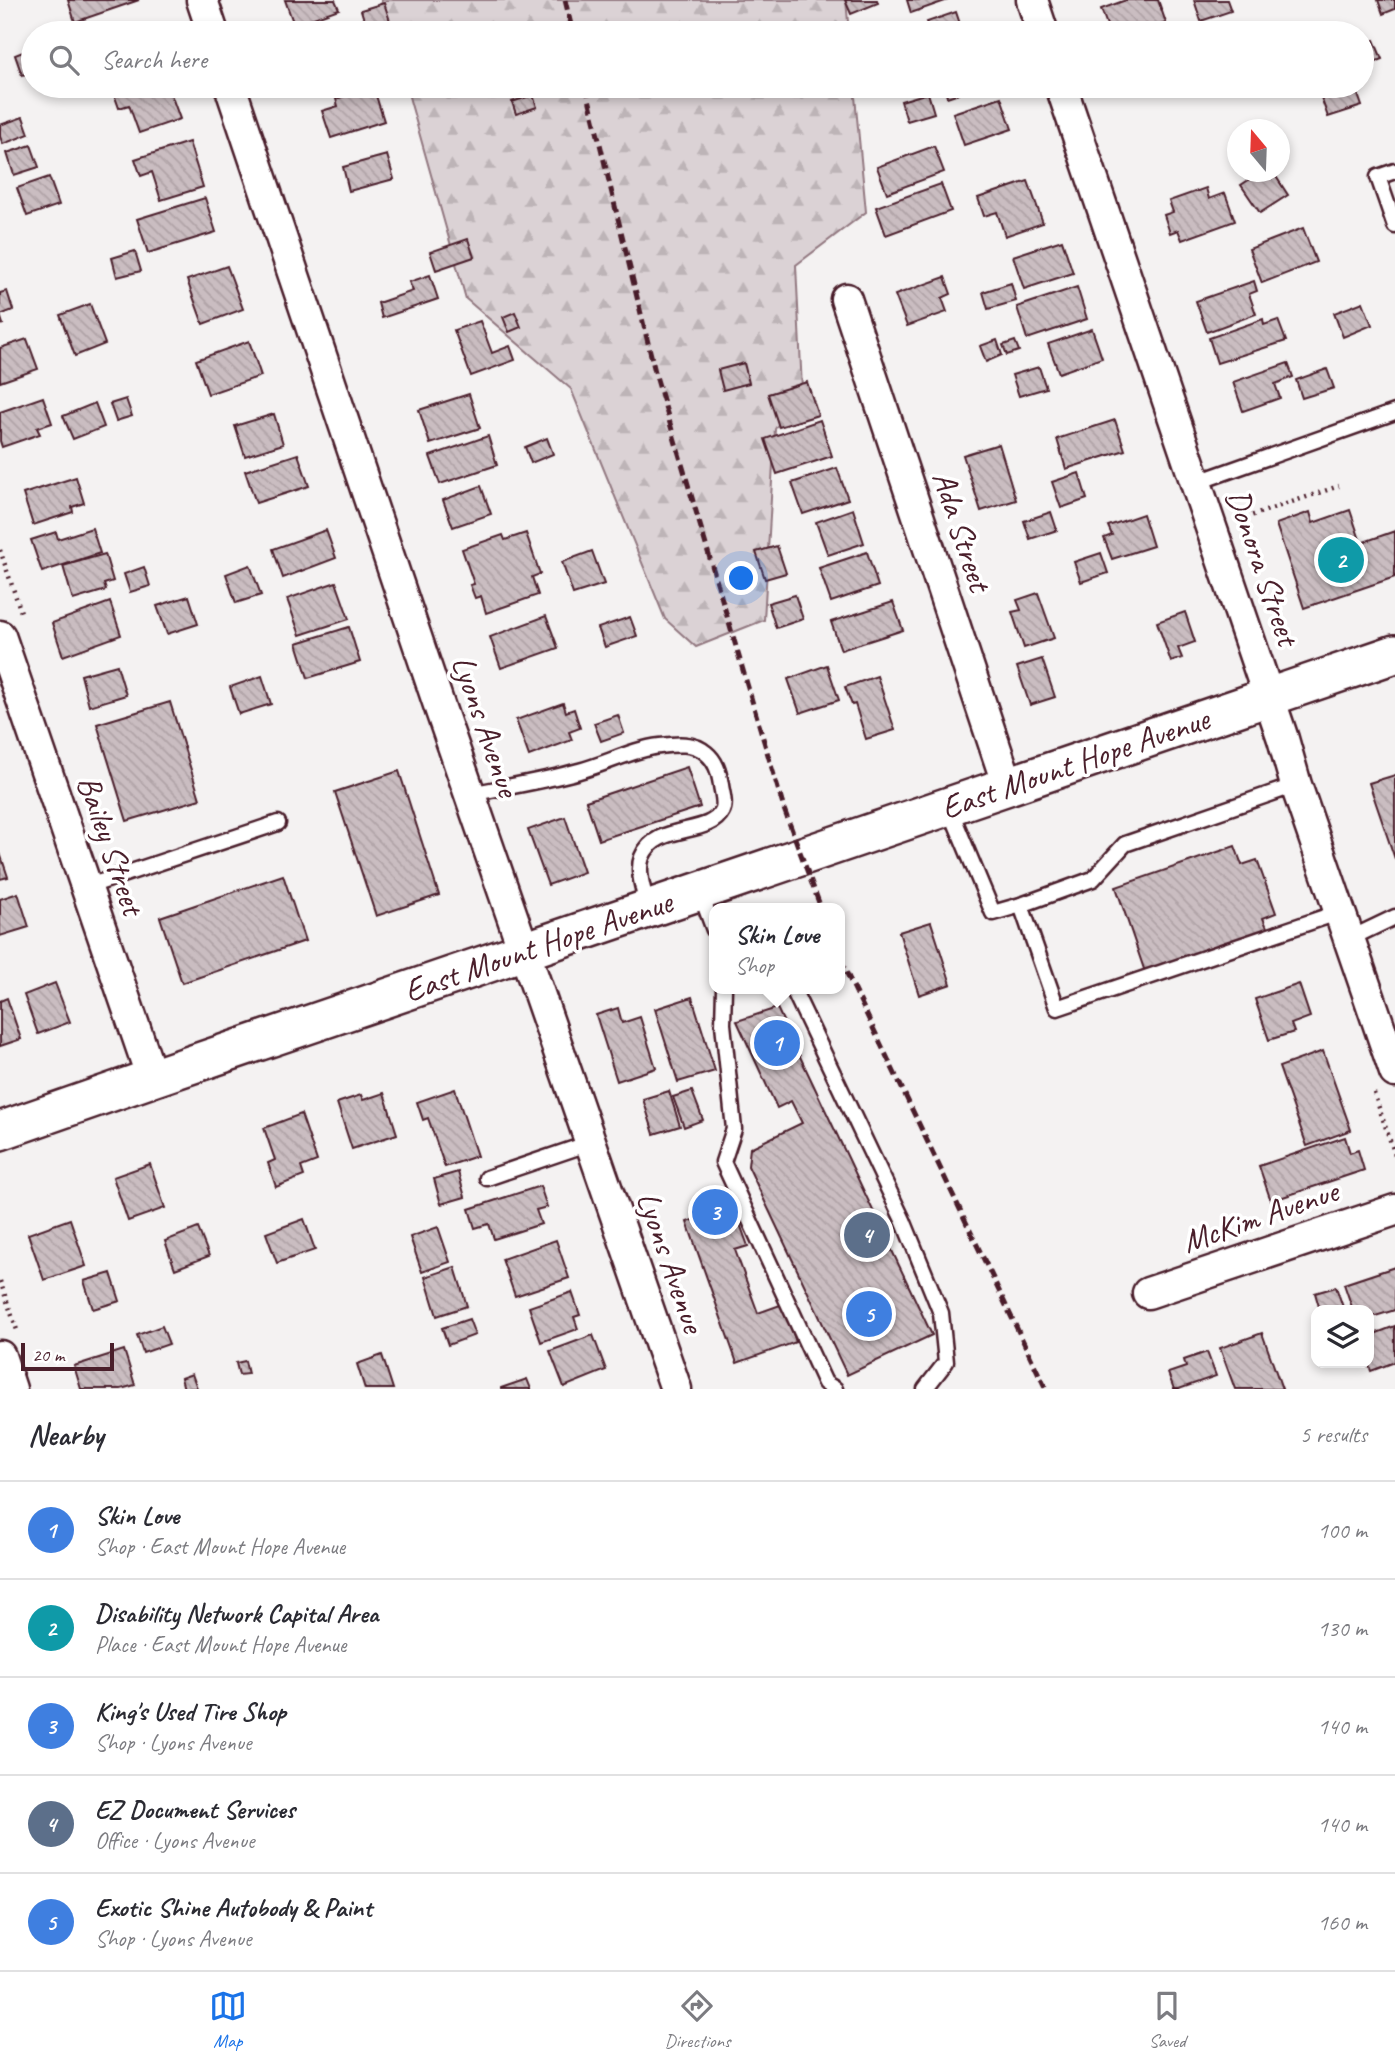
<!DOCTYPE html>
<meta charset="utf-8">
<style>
:root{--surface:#fff;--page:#f2f2f3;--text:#2b2b33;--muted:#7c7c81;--line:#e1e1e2;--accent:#1a73e8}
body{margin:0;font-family:Caveat,sans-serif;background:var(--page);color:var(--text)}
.controls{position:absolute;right:21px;bottom:21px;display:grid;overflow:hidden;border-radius:14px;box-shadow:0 4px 10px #0003}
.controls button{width:63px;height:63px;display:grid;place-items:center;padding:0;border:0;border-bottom:2px solid var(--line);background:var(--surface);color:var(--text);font:35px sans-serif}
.compass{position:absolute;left:1227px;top:119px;width:63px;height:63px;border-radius:50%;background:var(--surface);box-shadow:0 4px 10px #0003;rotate:341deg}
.scale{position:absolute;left:21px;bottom:18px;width:93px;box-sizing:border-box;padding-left:7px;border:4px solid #4a1f2b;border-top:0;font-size:19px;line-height:24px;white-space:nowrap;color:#4a1f2b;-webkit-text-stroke:5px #fff;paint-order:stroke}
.you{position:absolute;left:742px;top:579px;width:24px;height:24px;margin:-18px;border:5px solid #fff;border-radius:50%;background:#1a73e8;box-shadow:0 0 0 10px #1a73e833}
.badge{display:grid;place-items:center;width:46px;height:46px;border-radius:50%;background:var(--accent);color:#fff;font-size:23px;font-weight:700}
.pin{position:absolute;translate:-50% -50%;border:4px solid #fff;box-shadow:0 2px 7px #0006}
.popup{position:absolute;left:709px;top:903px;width:136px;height:91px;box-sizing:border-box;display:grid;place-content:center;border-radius:14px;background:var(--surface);filter:drop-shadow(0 2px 5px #0005);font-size:23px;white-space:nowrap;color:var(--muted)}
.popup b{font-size:26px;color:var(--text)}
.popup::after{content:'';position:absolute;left:50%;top:100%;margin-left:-14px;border:14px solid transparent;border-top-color:var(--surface)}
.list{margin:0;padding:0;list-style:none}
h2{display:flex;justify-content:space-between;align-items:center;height:91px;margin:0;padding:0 28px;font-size:30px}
h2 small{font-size:23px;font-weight:400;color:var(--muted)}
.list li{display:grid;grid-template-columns:46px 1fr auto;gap:21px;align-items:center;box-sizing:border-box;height:98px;padding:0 28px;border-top:2px solid var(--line)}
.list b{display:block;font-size:26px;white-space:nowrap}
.list p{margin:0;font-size:23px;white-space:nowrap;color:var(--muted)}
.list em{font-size:23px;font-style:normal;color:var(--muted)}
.icon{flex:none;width:38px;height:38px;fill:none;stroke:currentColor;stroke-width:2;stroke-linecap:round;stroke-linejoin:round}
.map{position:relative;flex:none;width:1395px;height:1389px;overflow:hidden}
.search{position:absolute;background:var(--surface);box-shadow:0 4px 10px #0003;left:21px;right:21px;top:21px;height:77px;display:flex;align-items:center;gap:18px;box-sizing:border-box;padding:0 24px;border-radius:38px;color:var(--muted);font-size:26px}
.sheet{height:581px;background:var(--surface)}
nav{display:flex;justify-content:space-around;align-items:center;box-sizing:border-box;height:98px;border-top:2px solid var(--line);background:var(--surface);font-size:19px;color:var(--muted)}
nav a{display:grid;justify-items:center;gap:4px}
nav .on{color:var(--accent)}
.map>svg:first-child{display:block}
.forest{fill:url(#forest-firs);stroke:#927880;stroke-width:2}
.building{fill:url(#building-back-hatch);stroke:#4a1f2b;stroke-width:2}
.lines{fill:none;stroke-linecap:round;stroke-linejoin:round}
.service-casing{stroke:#4a1f2b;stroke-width:19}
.minor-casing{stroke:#4a1f2b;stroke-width:35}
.tertiary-casing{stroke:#4a1f2b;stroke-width:42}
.path{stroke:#4a1f2b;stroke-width:4.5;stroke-dasharray:2 5;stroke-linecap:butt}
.service{stroke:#fff;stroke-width:14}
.minor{stroke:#fff;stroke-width:30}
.tertiary{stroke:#fff;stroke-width:37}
.rail{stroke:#4a1f2b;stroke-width:5;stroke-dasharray:10 5;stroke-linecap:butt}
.labels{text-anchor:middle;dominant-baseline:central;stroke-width:7;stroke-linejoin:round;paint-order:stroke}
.street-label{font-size:33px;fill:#4a1f2b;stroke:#fff}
</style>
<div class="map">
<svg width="1395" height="1389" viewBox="0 0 1395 1389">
<defs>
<pattern id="forest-firs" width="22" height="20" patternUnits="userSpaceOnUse" patternTransform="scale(1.75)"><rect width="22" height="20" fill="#dbd2d5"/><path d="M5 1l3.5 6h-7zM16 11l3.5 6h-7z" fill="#bdb4b7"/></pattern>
<pattern id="building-back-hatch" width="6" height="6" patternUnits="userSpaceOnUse" patternTransform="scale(1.75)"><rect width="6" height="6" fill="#cabdc1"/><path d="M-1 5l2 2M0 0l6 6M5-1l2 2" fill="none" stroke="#afa2a6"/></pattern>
</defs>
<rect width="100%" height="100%" fill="#f4f2f2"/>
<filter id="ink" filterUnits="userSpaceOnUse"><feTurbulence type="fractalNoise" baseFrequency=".0143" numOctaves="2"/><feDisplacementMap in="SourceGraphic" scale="14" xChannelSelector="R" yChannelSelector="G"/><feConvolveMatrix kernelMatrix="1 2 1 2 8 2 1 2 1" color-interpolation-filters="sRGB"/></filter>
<g filter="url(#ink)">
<g class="forest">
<path d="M381 0H846L849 33H391Z"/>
<path d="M406 86H854L866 212 796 265 802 389 775 429 764 620 696 647 665 619 571 389 466 299Z"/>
</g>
<g class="building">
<path d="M68 0H139L75 22Z"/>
<path d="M285 0H335L339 9 294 25Z"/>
<path d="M845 0H877L878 3 851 14Z"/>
<path d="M907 0H948L911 13Z"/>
<path d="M1126 0H1158L1166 23 1137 33H1110L1101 9Z"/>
<path d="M1194 0H1227L1231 11 1201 21Z"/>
<path d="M1378 0H1395V9L1383 14Z"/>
<path d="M384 3 394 33H368L361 10Z"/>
<path d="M956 12 963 33H931L927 22Z"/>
<path d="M1374 40 1382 59 1362 67V45Z"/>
<path d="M33 48V72L22 75 15 55Z"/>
<path d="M139 86H168L180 119 139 133 129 105 119 108 114 94Z"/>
<path d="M373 86 384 121 331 138 322 111 338 106 336 99Z"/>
<path d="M944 86H980L947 97Z"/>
<path d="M1317 86H1355L1362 106 1328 117Z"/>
<path d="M928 93 934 113 907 121 901 101Z"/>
<path d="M533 95 537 107 516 114 512 102Z"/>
<path d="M1001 97 1012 129 964 145 953 113Z"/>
<path d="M23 117 29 134 3 144 0 137V125Z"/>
<path d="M189 142 203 187 161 200 152 172 141 176 135 159Z"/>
<path d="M31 145 39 167 14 175 7 153Z"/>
<path d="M934 146 944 172 887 193 877 167Z"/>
<path d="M387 155 394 179 349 191 343 167Z"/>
<path d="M1261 172H1273L1288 195 1260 213 1241 185Z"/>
<path d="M49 177 59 205 27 216 17 188Z"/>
<path d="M1028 181 1043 223 1005 236 997 212 984 216 978 198Z"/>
<path d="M941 184 951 211 886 235 876 207Z"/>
<path d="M1206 188 1209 199 1225 193 1235 221 1182 240 1178 230 1170 233 1164 215 1173 212 1169 201Z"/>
<path d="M205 198 216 232 148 253 137 219Z"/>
<path d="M1303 228 1316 262 1262 283 1249 249Z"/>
<path d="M468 239 474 257 436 270 430 252Z"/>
<path d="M1062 240 1073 273 1024 289 1013 256Z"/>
<path d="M135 251 141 271 117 277 112 258Z"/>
<path d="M227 266 243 309 203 324 187 280Z"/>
<path d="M430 275 438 299 382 318 378 303 413 291 409 282Z"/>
<path d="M945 277 951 294 942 298 947 312 907 326 895 295Z"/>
<path d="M1254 281 1257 291 1249 294 1256 314 1207 332 1196 301Z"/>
<path d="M1011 283 1016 301 988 309 983 292Z"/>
<path d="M1077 287 1087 319 1027 339 1017 307Z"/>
<path d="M7 291 13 310 0 315 3 324 0 325V293Z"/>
<path d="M1363 302 1372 325 1343 337 1334 313Z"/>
<path d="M90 304 105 344 75 356 60 315Z"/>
<path d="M515 312 521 327 509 332 503 317Z"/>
<path d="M1263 319 1264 325 1278 320 1286 341 1217 363 1209 338Z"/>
<path d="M480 321 492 353 510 346 515 360 471 376 454 330Z"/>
<path d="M1092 329 1102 358 1059 373 1048 344Z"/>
<path d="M27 339 38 369 0 382V348Z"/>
<path d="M997 340 1002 355 986 362 980 346Z"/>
<path d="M249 341 261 376 208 394 196 360Z"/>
<path d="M1015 341 1019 351 1007 355 1003 345Z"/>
<path d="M744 363 749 383 723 390 718 370Z"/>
<path d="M1288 363 1293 377 1275 384 1280 398 1243 411 1233 382Z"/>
<path d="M1039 367 1046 388 1019 396 1012 375Z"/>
<path d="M1327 369 1334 388 1302 398 1296 380Z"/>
<path d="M807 382 818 415 779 427 768 394Z"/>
<path d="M469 394 480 428 430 444 419 410Z"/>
<path d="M43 397 52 423 37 428 40 434 2 447 0 441V412Z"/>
<path d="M126 399 132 416 116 421 110 404Z"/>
<path d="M95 403 104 427 73 439 63 416Z"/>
<path d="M274 414 283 444 245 456 235 426Z"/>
<path d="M820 420 832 456 777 474 765 439Z"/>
<path d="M1115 420 1125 450 1066 469 1057 439Z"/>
<path d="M488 436 497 465 440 484 430 456Z"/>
<path d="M547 438 553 454 531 463 525 447Z"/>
<path d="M999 444 1016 500 981 511 963 455Z"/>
<path d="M298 454 309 486 256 503 245 471Z"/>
<path d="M837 468 848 499 803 514 792 483Z"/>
<path d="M1079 473 1087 499 1061 508 1052 482Z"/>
<path d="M76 477 84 503 72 507 73 512 33 525 23 494Z"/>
<path d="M481 486 491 514 453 527 443 500Z"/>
<path d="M853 509 864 543 828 555 816 522Z"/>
<path d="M1350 510 1361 543 1395 531V577L1304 608 1276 524 1310 512 1313 523Z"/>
<path d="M1051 512 1057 530 1030 539 1024 521Z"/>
<path d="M1143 514 1153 546 1112 559 1104 538 1112 535 1108 526Z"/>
<path d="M92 528 100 553 42 572 31 540 56 532 58 539Z"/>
<path d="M326 530 336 558 283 578 273 549Z"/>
<path d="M526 533 540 574 532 577 538 595 486 613 481 596 475 598 470 585 474 584 462 549 503 535 505 540Z"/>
<path d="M777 546 786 573 765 579 756 552Z"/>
<path d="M592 551 604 584 573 594 562 562Z"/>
<path d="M867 552 878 586 831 602 819 568Z"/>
<path d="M1101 553 1108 573 1081 582 1074 562Z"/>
<path d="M105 554 113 581 104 584 106 590 73 600 63 566Z"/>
<path d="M250 565 261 595 236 603 226 574Z"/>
<path d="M144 567 150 586 130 592 124 574Z"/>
<path d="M336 582 349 619 300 635 287 599Z"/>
<path d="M1038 593 1054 638 1024 648 1012 612 1021 610 1017 600Z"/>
<path d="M795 595 803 619 776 628 768 603Z"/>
<path d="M189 596 198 624 167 634 157 606Z"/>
<path d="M110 602 121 635 63 656 52 623Z"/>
<path d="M893 602 903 630 841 650 831 622Z"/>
<path d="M1185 612 1195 642 1178 648 1182 658 1171 662 1157 622Z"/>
<path d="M546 616 558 648 501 668 490 637Z"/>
<path d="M630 617 637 636 605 647 598 628Z"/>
<path d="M349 627 360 662 308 678 297 643Z"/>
<path d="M1042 659 1055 697 1030 705 1017 667Z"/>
<path d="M117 665 126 695 89 706 81 675Z"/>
<path d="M827 665 839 700 800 713 788 679Z"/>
<path d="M262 676 271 704 239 714 230 687Z"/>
<path d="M877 676 895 730 866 739 855 704 852 705 845 687Z"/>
<path d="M170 702 200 799 127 821 97 724Z"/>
<path d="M563 703 566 712 574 709 580 728 569 732 572 740 529 756 516 720Z"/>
<path d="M618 715 624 733 601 741 594 723Z"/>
<path d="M687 767 700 807 599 840 586 801Z"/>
<path d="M399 771 439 895 376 916 335 792Z"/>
<path d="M1395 775V859L1369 783Z"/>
<path d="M565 817 584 872 548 885 528 830Z"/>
<path d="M1235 846 1242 865 1257 860 1276 913 1263 918 1268 930 1145 972 1116 887Z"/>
<path d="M0 853 8 877 0 879Z"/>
<path d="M283 875 305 941 182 983 160 917Z"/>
<path d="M18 893 29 927 0 936V899Z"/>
<path d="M931 922 951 984 919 995 899 932Z"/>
<path d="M55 983 70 1022 38 1034 24 995Z"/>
<path d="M1299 984 1310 1017 1291 1024 1294 1032 1269 1040 1255 999Z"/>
<path d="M692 997 715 1071 678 1082 655 1009Z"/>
<path d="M7 998 21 1039 0 1046V1001Z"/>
<path d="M618 1008 622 1023 640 1017 656 1068 617 1081 596 1015Z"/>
<path d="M777 1008 932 1335 847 1375 748 1166 750 1148 802 1123 791 1101 777 1108 737 1021Z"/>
<path d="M1323 1051 1351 1130 1307 1146 1279 1067Z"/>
<path d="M455 1089 477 1156 445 1167 428 1118 423 1120 417 1102Z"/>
<path d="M669 1091 680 1126 654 1134 643 1099Z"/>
<path d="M692 1091 703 1120 684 1127 673 1097Z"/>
<path d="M384 1093 397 1134 352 1149 337 1103 361 1095 363 1100Z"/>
<path d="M301 1114 317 1161 301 1167 304 1176 276 1187 268 1163 275 1160 264 1128Z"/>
<path d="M1345 1137 1350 1153 1358 1150 1364 1170 1271 1201 1259 1166Z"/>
<path d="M150 1164 165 1208 128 1221 113 1177Z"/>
<path d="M458 1172 465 1197 441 1204 434 1179Z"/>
<path d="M540 1186 547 1207 536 1210 541 1224 494 1239 489 1224 475 1228 469 1209Z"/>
<path d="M733 1205 748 1246 735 1250 758 1313 783 1304 796 1342 737 1363 687 1222Z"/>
<path d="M70 1219 86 1266 44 1280 28 1234Z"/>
<path d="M304 1219 315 1250 277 1263 266 1233Z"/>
<path d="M438 1227 450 1262 422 1272 410 1237Z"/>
<path d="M198 1228 209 1256 175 1269 165 1241Z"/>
<path d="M556 1240 569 1278 515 1296 502 1259Z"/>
<path d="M455 1267 467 1306 437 1316 425 1277Z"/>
<path d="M1395 1267V1310L1369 1318V1310H1353L1344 1284Z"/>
<path d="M111 1273 120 1301 93 1309 84 1281Z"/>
<path d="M1336 1287 1344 1310H1320L1315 1293Z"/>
<path d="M572 1292 580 1315 574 1317 578 1329 541 1342 529 1307Z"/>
<path d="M469 1319 475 1335 448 1345 442 1328Z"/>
<path d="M162 1326 169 1344 143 1353 137 1335Z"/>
<path d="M1395 1326V1362L1371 1371 1368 1363 1369 1336Z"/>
<path d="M1262 1333 1282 1389H1235L1220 1348Z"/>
<path d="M593 1335 606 1370 564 1387 550 1351Z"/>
<path d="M124 1350 135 1385 121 1389H81L74 1366Z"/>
<path d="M1207 1352 1216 1376 1179 1389H1174L1168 1373 1186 1367 1184 1360Z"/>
<path d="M382 1355 393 1389H365L357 1364Z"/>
<path d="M245 1361 248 1374 239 1375 236 1363Z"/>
<path d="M192 1374 197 1388 184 1389 181 1378Z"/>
<path d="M527 1379 531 1389H501V1388Z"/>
</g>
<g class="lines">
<g class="service-casing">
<g id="service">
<path d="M1395 171 1378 177 1395 226"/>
<path d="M1195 483 1395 412"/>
<path d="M470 794C506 787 544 781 579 771 606 764 633 749 660 746 676 744 694 742 706 753 716 761 719 772 721 785 722 793 726 804 722 811 709 837 656 822 642 857 636 872 645 894 648 909"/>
<path d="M949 807 993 913 1021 905 1057 1008 1340 912"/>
<path d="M86 887 278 823"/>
<path d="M700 892 714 930"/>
<path d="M1021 905 1093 879 1125 844 1296 785"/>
<path d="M1349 939 1395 917"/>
<path d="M724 989 723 1024 734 1129 723 1162 825 1383 835 1389"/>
<path d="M793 989 903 1220 941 1313 946 1362 925 1389"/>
<path d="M487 1178 590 1143"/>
</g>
</g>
<g class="minor-casing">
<g id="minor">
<path d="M202 0 213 33"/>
<path d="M1032 0 1043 33"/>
<path d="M230 86 441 711 676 1389"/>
<path d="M1061 86 1283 739 1296 785 1395 1072"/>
<path d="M846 299 1008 786"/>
<path d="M0 636 152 1078"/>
<path d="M1148 1293 1395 1210"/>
<path d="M0 1356 11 1389"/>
</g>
</g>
<g class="tertiary-casing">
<path id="tertiary" d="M0 1131 152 1078 1395 654"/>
</g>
<g class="path">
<path d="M1239 520 1339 486"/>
<path d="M0 550 22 615"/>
<path d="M1374 1093 1395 1155"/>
<path d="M0 1281 17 1330"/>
</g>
<use href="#service" class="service"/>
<use href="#minor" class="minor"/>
<use href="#tertiary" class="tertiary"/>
<g class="rail">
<path d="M565 0 573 33"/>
<path d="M586 86 656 376 784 809 821 908"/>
<path d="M840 959 1046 1389"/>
</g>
</g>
</g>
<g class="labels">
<g class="street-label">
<text transform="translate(962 531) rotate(72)">Ada Street</text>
<text transform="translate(1263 567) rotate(71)">Donora Street</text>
<text transform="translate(486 726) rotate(71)">Lyons Avenue</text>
<text transform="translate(1075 763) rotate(-19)">East Mount Hope Avenue</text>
<text transform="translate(111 845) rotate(71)">Bailey Street</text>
<text transform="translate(538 946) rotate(-19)">East Mount Hope Avenue</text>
<text transform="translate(1260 1216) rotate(-19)">McKim Avenue</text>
<text transform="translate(671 1262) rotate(71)">Lyons Avenue</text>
</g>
</g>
</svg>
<div class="controls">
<button><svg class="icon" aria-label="layers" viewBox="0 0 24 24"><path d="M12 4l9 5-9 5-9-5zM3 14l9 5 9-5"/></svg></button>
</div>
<svg class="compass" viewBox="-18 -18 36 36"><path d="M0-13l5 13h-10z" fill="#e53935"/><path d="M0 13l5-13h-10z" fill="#7c7c81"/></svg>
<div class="scale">20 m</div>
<div class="you"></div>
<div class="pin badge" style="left:777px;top:1043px;background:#3f7fe0">1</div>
<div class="popup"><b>Skin Love</b>Shop</div>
<div class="pin badge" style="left:1341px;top:560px;background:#0f9aa8">2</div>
<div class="pin badge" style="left:715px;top:1212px;background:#3f7fe0">3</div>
<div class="pin badge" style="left:867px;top:1235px;background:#5c6f8a">4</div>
<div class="pin badge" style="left:869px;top:1314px;background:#3f7fe0">5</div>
<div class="search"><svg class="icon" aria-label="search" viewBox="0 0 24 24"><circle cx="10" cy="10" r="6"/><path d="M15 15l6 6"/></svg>Search here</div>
</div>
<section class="sheet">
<h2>Nearby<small>5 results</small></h2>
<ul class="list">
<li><span class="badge" style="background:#3f7fe0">1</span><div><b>Skin Love</b><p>Shop · East Mount Hope Avenue</p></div><em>100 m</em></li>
<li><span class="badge" style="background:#0f9aa8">2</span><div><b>Disability Network Capital Area</b><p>Place · East Mount Hope Avenue</p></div><em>130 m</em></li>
<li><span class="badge" style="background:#3f7fe0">3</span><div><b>King's Used Tire Shop</b><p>Shop · Lyons Avenue</p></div><em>140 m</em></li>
<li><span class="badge" style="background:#5c6f8a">4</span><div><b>EZ Document Services</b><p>Office · Lyons Avenue</p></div><em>140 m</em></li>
<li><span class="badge" style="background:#3f7fe0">5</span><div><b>Exotic Shine Autobody &amp; Paint</b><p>Shop · Lyons Avenue</p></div><em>160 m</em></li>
</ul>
</section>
<nav>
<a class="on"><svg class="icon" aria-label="map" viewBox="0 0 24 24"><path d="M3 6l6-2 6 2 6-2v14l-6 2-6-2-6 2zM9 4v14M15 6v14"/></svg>Map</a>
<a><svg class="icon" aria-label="directions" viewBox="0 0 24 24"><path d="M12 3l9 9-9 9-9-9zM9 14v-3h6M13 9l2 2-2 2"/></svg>Directions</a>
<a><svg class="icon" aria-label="saved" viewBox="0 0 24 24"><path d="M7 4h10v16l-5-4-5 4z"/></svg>Saved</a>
</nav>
